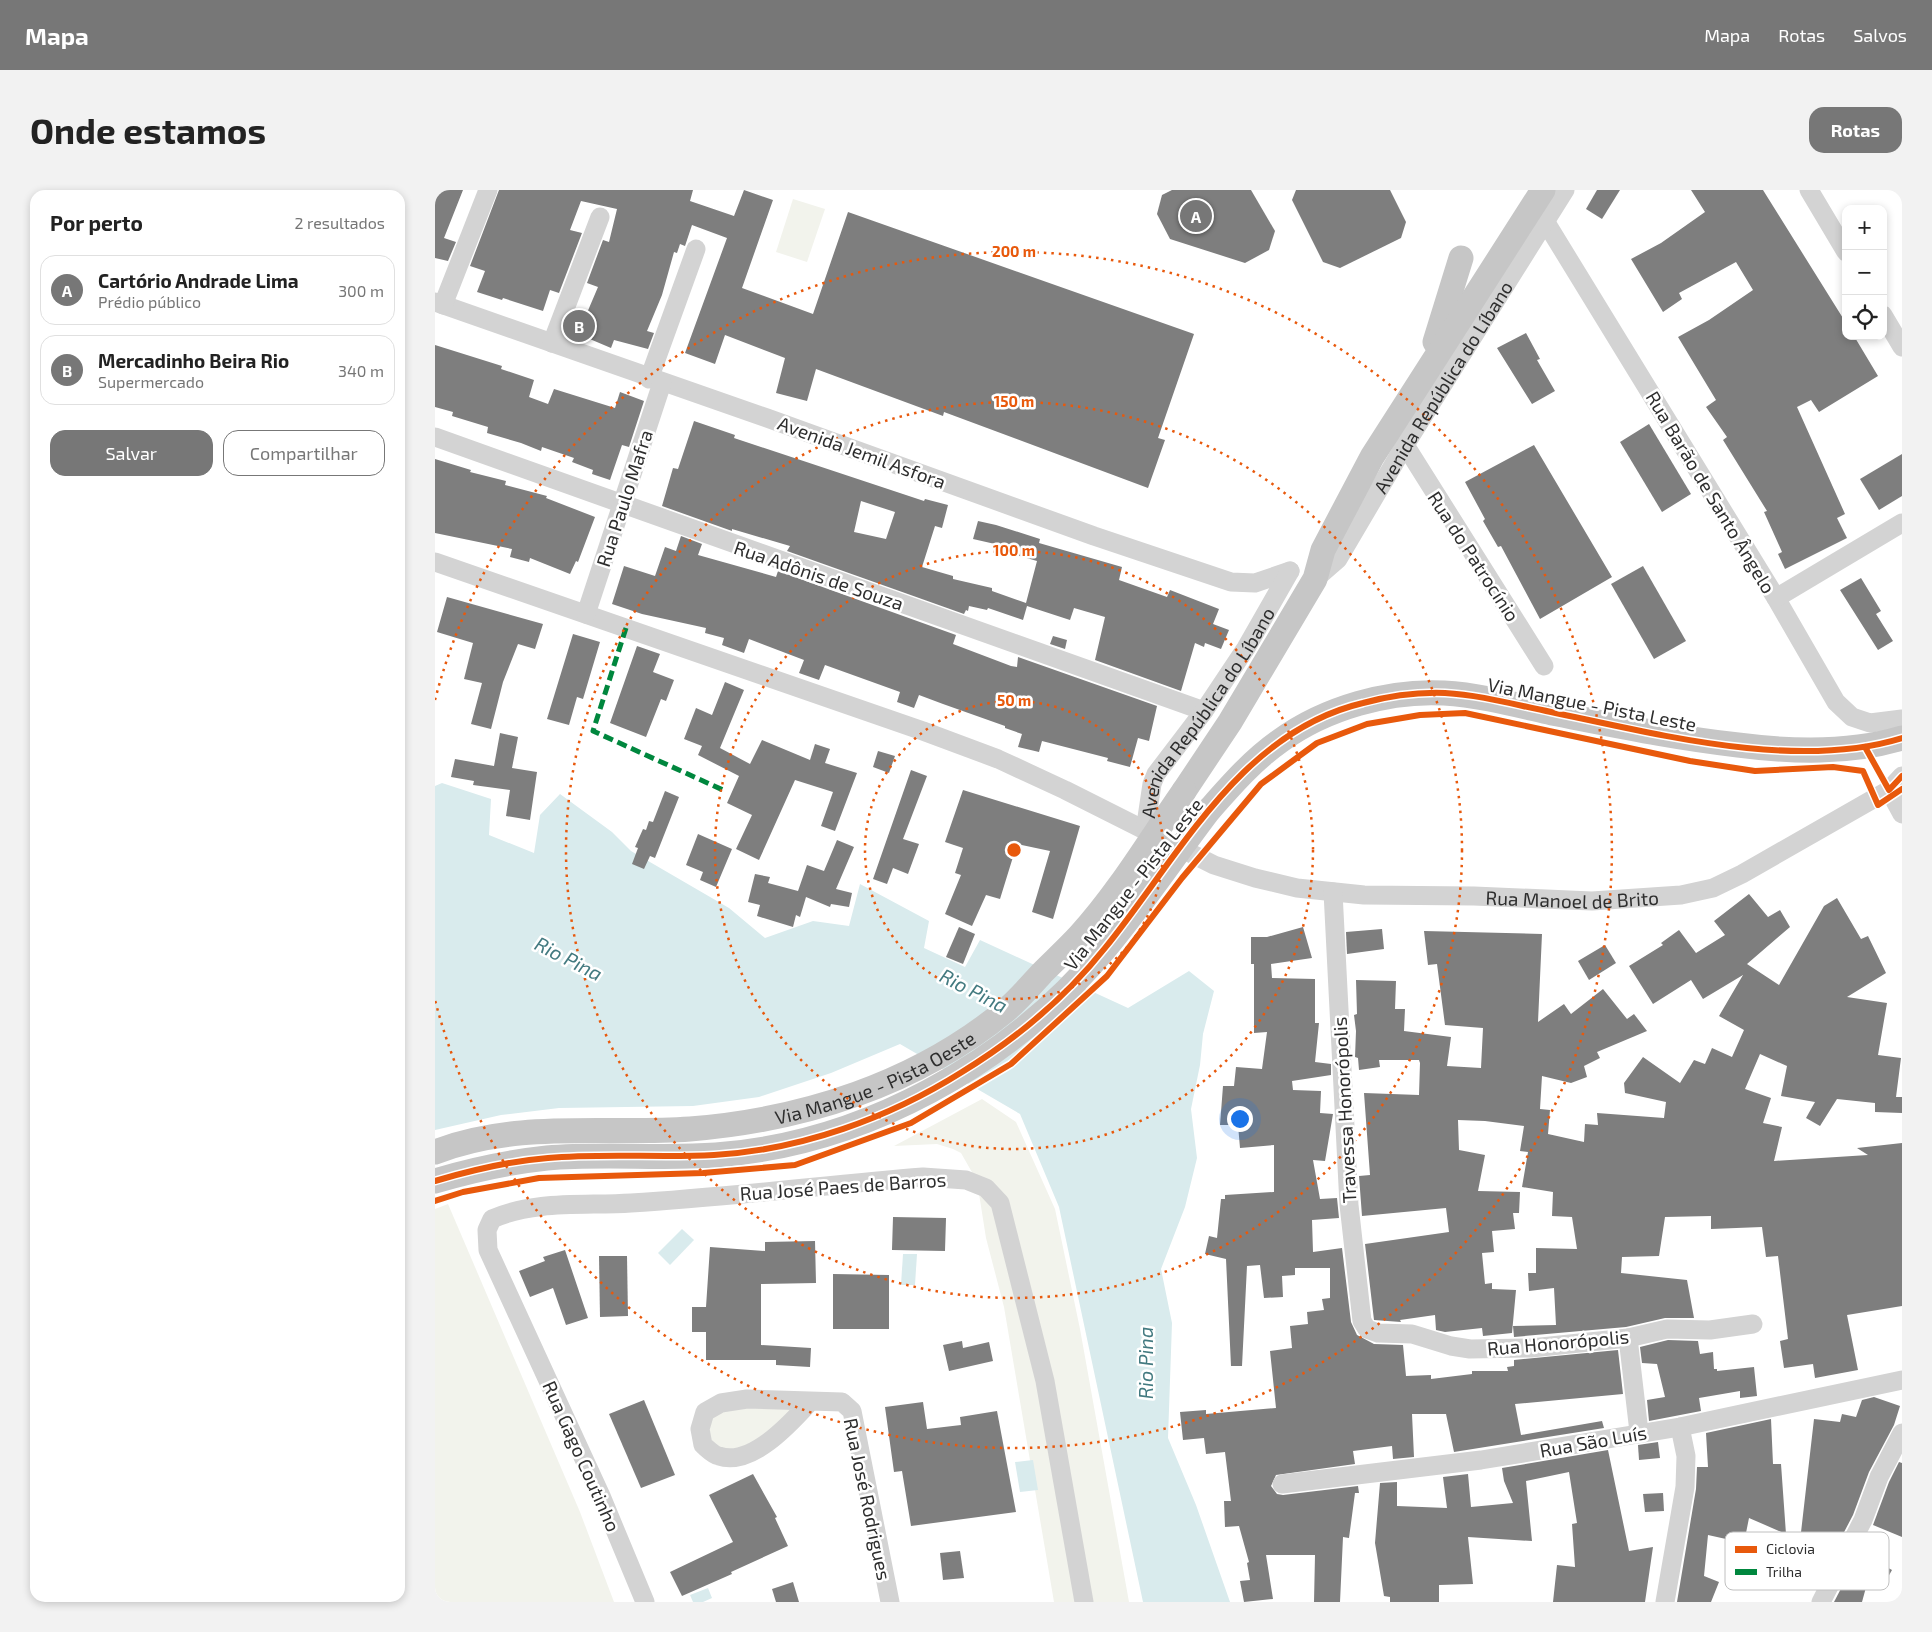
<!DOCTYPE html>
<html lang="pt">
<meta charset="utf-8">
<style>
:root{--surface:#fff;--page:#f2f2f2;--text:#222;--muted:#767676;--line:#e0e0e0;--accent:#777}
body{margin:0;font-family:"Exo 2",sans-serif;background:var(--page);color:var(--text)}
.controls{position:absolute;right:15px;top:15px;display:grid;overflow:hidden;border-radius:10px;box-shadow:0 2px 8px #0003}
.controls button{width:45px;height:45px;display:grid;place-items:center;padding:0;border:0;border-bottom:1px solid var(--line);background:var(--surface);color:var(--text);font:25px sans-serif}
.you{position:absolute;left:804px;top:928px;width:18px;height:18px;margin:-12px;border:4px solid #fff;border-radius:50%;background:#1a73e8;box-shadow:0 0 0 8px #1a73e833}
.badge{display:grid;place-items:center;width:32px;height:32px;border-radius:50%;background:var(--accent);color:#fff;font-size:16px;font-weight:700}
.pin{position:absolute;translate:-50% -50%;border:2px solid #fff;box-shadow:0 1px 5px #0006}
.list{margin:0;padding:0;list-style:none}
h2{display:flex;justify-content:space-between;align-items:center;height:65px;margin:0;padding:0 20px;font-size:21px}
h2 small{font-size:16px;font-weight:400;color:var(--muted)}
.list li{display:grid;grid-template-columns:32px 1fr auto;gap:15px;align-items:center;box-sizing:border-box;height:70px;margin:0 10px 10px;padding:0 10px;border:1px solid var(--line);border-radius:15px}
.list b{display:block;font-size:19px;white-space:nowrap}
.list p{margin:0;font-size:16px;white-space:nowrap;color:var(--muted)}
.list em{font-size:16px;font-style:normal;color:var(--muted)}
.actions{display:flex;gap:10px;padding:15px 20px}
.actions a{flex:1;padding:11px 0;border:1px solid var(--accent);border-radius:15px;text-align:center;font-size:18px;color:var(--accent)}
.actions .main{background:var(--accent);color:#fff}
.icon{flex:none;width:28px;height:28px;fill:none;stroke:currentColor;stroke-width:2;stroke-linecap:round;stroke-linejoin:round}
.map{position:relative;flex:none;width:1467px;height:1412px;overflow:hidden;border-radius:15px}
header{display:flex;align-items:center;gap:30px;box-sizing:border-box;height:70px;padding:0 25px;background:var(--accent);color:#fff}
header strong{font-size:24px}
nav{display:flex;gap:28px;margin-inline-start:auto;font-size:18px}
.intro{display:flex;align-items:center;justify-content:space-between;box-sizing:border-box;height:120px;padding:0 30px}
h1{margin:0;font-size:35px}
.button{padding:12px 22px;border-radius:15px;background:var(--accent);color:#fff;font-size:18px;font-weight:700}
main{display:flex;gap:30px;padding:0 30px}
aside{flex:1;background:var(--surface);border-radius:15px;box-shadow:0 2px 8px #0003}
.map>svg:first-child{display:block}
.green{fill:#f2f3ec}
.water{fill:#d9ebed}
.building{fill:#7e7e7e;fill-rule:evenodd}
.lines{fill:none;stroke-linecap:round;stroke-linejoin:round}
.minor{stroke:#d3d3d3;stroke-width:19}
.major{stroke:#c6c6c6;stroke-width:25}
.major-bridge{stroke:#c6c6c6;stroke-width:25}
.quiet{stroke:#00873e;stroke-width:5;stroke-dasharray:10 5;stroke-linecap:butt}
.cycleway-casing{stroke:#fff;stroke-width:9}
.cycleway{stroke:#e8590c;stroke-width:6}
.ring{fill:none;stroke:#e8590c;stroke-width:2.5;stroke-dasharray:2.5 5}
.labels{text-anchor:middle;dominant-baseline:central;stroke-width:5;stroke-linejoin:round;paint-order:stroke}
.street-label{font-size:19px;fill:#2e2e2e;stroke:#fff}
.water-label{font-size:20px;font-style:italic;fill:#437a80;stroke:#fff}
.key{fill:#fff;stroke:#c0c0c0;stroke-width:1}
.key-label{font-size:14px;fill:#2e2e2e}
.centre{fill:#e8590c;stroke:#fff;stroke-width:2.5}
.ring-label{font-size:15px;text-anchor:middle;font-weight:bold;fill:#e8590c;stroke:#fff;stroke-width:5;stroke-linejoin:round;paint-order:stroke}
</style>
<header>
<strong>Mapa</strong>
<nav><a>Mapa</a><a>Rotas</a><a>Salvos</a></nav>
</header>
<div class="intro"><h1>Onde estamos</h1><a class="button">Rotas</a></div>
<main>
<aside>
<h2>Por perto<small>2 resultados</small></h2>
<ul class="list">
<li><span class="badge">A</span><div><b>Cartório Andrade Lima</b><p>Prédio público</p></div><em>300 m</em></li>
<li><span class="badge">B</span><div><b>Mercadinho Beira Rio</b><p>Supermercado</p></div><em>340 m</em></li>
</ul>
<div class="actions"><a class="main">Salvar</a><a>Compartilhar</a></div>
</aside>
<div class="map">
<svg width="1467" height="1412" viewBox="0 0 1467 1412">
<rect width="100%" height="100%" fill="#fff"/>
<g class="green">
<path d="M358 9 390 19 372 72 341 62Z"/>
<path d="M547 909 581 932 620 1019 645 1139 694 1412H619L569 1117 551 1048 542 991 526 963 518 959 502 954 459 956Z"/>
<path d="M13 1014 145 1322 179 1412H0V1019Z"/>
<path d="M287 1217 366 1218 305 1262 275 1257 271 1232Z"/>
</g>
<g class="water">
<path d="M7 593 56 609 54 645 99 663 105 625 125 604 177 642 196 661 294 718 330 748 378 731 414 736 425 694 494 731 489 758 530 777 545 750 693 818 754 781 779 801 768 844 765 875 756 919 762 968 750 1017 726 1079 737 1133 733 1248 761 1315 795 1412H708L624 1017 585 924 465 854 396 883 324 907 258 916 124 918 66 925 0 940V596Z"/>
<path d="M247 1039 259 1050 235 1075 223 1063Z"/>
<path d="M468 1064H482L480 1095H466Z"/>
<path d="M598 1270 603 1300 585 1302 580 1272Z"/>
<path d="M273 1398 277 1408 268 1412H258L255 1405Z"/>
</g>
<g class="building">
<path d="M0 0H28L9 48 21 52 13 71 0 68Z"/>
<path d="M64 0H258L255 11 299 26 309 0 338 10 307 98 378 124 413 22 759 144 723 248 730 250 713 298 509 222 508 226 381 179 372 211 341 203 350 168 290 145 280 174 250 163 292 48 257 35 250 56 245 54 242 63 239 62 227 105 212 141 219 143 213 159 179 150 176 158 143 144 163 97 152 93 168 50 174 52 182 19 146 11 135 40 147 43 124 103 115 100 108 121 68 108 67 110 42 102 50 81 35 76Z"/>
<path d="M737 0H816L840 41 834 60 810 73 735 49 722 24 727 5Z"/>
<path d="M861 0H955L971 32 966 48 905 78 888 72 857 10Z"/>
<path d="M1162 0H1185L1167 29 1151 19Z"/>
<path d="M1256 0H1328L1411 133V146H1419L1443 186 1384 222 1376 210 1362 217 1410 324 1402 328 1412 348 1350 379 1343 364 1347 362 1329 322 1332 321 1288 250 1292 247 1271 217 1281 210 1243 147 1274 130 1318 100 1301 72 1244 103 1247 109 1228 122 1196 69 1226 53 1270 22Z"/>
<path d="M1091 143 1105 169 1102 170 1120 201 1097 214 1062 158Z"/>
<path d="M0 155 67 176 66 179 99 190 94 207 113 214 119 199 180 218 185 202 209 211 194 257 187 255 175 290 157 284 158 280 137 272 139 268 107 257 106 261 86 253 52 243 53 237 17 226 18 222 0 217Z"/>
<path d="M259 231 300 245 299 248 489 311 490 309 513 315 507 338 500 336 487 377 518 386V389L557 398V401L591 413 602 371 581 365 582 359 538 349 543 331 561 335 605 349 604 353 687 377 684 390 732 407 735 400 784 419 778 434 794 440 786 459 770 453 769 457 760 453 746 501 660 470 670 427 639 418 635 430 592 416 588 430 553 418 552 420 534 416 533 421 531 420 529 424 352 361 355 356 297 339V341L227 316 238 278 243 279ZM426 311 460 322 451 349 419 342Z"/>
<path d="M1214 234 1256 304 1227 322 1185 252Z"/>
<path d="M1099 255 1177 387 1105 429 1066 356 1063 357 1048 331 1050 329 1030 292Z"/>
<path d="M1467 264V306L1444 320 1425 289Z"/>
<path d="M0 269 36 280 35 282 71 291 70 295 112 306 111 308 160 327 143 372 141 371 135 384 95 368 94 372 75 367 77 359 0 343Z"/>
<path d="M246 346 267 354 263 365 341 387 343 381 521 445 518 454 576 476 582 477 583 467 722 516 714 551 703 548 695 577 672 571 673 568 607 551 604 562 583 557 587 544 570 538V536L508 514 484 505 479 518 462 512 465 502 390 475 384 490 364 483 369 470 314 449 309 463 287 455 289 448 270 443 271 438 207 424 177 414 189 376 220 386 230 357 241 361Z"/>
<path d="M1208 376 1251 451 1219 469 1176 394Z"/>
<path d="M1426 388 1446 421 1441 424 1458 451 1443 460 1405 400Z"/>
<path d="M12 407 108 434 100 459 83 454 68 492 56 539 36 534 47 493 29 489 38 453 2 442Z"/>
<path d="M138 444 165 452 148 509 142 507 134 535 112 529Z"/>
<path d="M618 446 632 450 630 459 615 454Z"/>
<path d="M202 456 225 464 218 482 239 490 231 511 226 509 211 547 175 533Z"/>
<path d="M290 492 309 500 285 558 315 574 327 550 375 570 380 554 395 559 390 573 422 583 400 641 386 636 398 602 360 590 324 670 301 659 317 625 292 613 304 586 263 565 267 556 249 549 261 518 277 525Z"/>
<path d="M65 543 83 547 77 578 102 582 95 630 71 626 75 600 38 595 39 591 16 587 20 569 59 576Z"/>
<path d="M443 561 460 566 454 583 438 577Z"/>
<path d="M476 580 492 586 468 649 484 654 473 684 458 678 452 694 438 689Z"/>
<path d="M528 600 645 636 618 729 597 722 615 661 582 654 565 709 551 705 537 736 510 724 526 685 520 683 528 658 510 652Z"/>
<path d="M230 601 244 607 220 668 215 666 209 679 197 674 203 658 200 657 208 639 211 640 214 631 218 632Z"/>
<path d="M263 644 297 659 281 697 265 690 268 682 251 675Z"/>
<path d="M402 650 419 657 401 699 417 703 414 717 396 714 395 717 371 707 365 727 361 725 358 737 322 726 325 715 313 712 320 684 335 687 333 693 363 701 372 675 389 681Z"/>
<path d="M1314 704 1333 727 1345 720 1355 737 1312 774 1344 795 1389 716 1402 708 1426 749 1433 746 1451 783 1412 807 1452 813 1443 865 1466 868 1461 907H1467V923L1440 922V913L1402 909 1385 936 1371 928 1380 912 1346 906 1352 876 1325 864 1310 899 1336 908 1328 933 1347 937 1339 971 1433 965 1422 958 1467 953V1116L1412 1125 1423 1180 1380 1188 1378 1174 1349 1178 1345 1151 1353 1149 1343 1066 1331 1067 1327 1037 1276 1039V1026L1230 1027 1224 1066 1187 1067 1186 1083 1252 1090 1259 1128H1230L1191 1137 1079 1147 1078 1136 1121 1135 1119 1098 1094 1101 1093 1083H1101V1058L1142 1059 1137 1027 1117 1026 1118 1002 1087 997 1093 962 1085 961 1089 936 1050 931 1023 930 1024 960 1050 965 1043 1001 1085 1002 1084 1023H1078L1080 1039 1057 1041 1059 1062 1047 1063 1050 1094 1057 1093V1099L1081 1100 1077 1143 1048 1146 1047 1138 1010 1142 1001 1140 1000 1125 965 1130 966 1132 939 1130 930 1054 1014 1042 1011 1018 927 1026 924 986 935 985 929 903 984 905 985 873 984 870H944L945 877 924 880 923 868 920 867 921 841 919 825 922 824 921 790 961 791 960 819H970L969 841 1016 847 1012 876 1046 878 1048 838 1010 835 1002 774 993 775 989 741 1107 744 1103 832 1129 814 1136 824 1168 799 1192 829 1199 824 1212 841 1162 862 1165 868 1149 876 1152 887 1136 893 1107 886 1105 919 1115 920 1113 944 1149 952 1150 934 1163 935 1162 923 1229 928 1231 912 1190 903 1189 893 1208 867 1245 893 1259 870 1270 874 1277 858 1297 867 1309 840 1284 826 1308 785 1268 809 1256 790 1218 814 1194 776 1228 755 1226 753 1244 740 1261 763 1290 745 1279 731Z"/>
<path d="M524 737 540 744 528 774 511 767Z"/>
<path d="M868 737 877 768 836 774 837 788 880 789V833H884L880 872 896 874V885L857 891 858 900 886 901 885 923 898 924 890 971 878 970 885 1009 902 1008 904 1028 877 1030 878 1062 907 1058 916 1132 922 1145 939 1154 968 1155 971 1186 996 1185V1189L1037 1184V1181H1073L1072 1177 1079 1176V1170L1183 1160 1188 1204 1080 1214 1086 1245 1167 1231 1169 1238 1019 1262 1011 1224H977L979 1267 958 1269 957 1256 918 1261 920 1274 841 1285 836 1296 842 1304 848 1305 923 1296 924 1303H920L914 1348 908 1347 905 1412H879L880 1365H831L838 1409 809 1412 805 1391 815 1390 812 1373 814 1372 804 1336 790 1337 789 1311H796L790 1262 771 1264 769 1248 748 1250 745 1222 771 1220V1224L841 1218 835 1161 857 1158 855 1136 873 1134 872 1122 889 1120 887 1109 895 1108V1078H860V1085L847 1086 848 1107 829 1108 825 1075 812 1076 807 1176H796L791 1069 770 1064 774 1046 782 1048 786 1009H790V1005L839 1002V955L805 958 803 935H785L788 896H799L801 877 827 879 832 842 819 843V774H816V747H832Z"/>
<path d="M947 739 949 759 912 764 911 742Z"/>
<path d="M1170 755 1181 773 1154 790 1143 771Z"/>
<path d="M458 1027 511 1028 510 1061 457 1060Z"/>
<path d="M380 1051 381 1093 326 1094V1155L376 1158 375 1177 341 1175V1170H271V1142H257V1117H271L275 1057 330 1061V1052Z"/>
<path d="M130 1060 153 1128 131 1135 118 1098 95 1107 84 1081 110 1071 108 1067Z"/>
<path d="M164 1066H192L193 1126 165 1127Z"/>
<path d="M398 1084 454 1085V1139H398Z"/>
<path d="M1233 1150 1263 1151 1265 1164 1278 1162 1279 1179H1282V1181L1319 1177 1322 1206 1305 1208V1201L1264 1208 1266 1221 1214 1231 1212 1210 1230 1207 1222 1174 1207 1173 1205 1157Z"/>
<path d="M527 1151 528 1158 554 1152 558 1171 514 1181 508 1155Z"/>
<path d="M1439 1207 1465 1216 1459 1235 1434 1282 1418 1325 1396 1367 1365 1351 1379 1229 1405 1232 1407 1224 1421 1227 1427 1210Z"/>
<path d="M209 1210 240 1285 206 1298 174 1224Z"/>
<path d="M488 1212 492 1239 526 1235 525 1227 562 1221 581 1322 476 1336 467 1281 459 1282 450 1217Z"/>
<path d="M1336 1229 1338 1274H1346L1351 1344 1314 1328 1309 1353 1273 1345 1269 1386 1284 1392 1276 1412H1242L1261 1299 1262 1277H1273L1271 1243Z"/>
<path d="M1223 1252 1225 1268 1204 1270 1203 1255Z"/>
<path d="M1173 1260 1194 1361 1218 1357 1210 1412H1118L1122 1375 1140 1377 1137 1334 1142 1333 1134 1282 1091 1291 1097 1351 1033 1347 1038 1394 1004 1395V1412H955V1407L949 1406 940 1353 945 1293 962 1292V1316L1012 1318 1008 1287 1033 1284 1036 1317 1078 1313 1069 1291 1067 1278Z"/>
<path d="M1464 1272 1467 1273V1347L1438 1335 1454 1292Z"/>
<path d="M318 1284 342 1327 340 1328 353 1356 296 1382 297 1384 247 1406 235 1382 298 1352 274 1305Z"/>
<path d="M1228 1303 1229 1321 1210 1322 1208 1304Z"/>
<path d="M525 1361 529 1388 508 1390 505 1363Z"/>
<path d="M1424 1362 1457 1380 1448 1396 1416 1378Z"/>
<path d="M1412 1387 1433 1390 1427 1412H1399Z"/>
<path d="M358 1392 364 1412H341L337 1399Z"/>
</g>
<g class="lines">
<g class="minor">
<path d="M1374 0 1411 62"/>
<path d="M1110 31 1341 408 1401 512 1417 527 1435 533 1467 529"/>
<path d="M0 112 332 228 659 346 796 392 820 393 855 381"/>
<path d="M8 115 53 0"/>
<path d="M1448 125 1467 157"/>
<path d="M117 153 165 27"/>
<path d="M214 189 261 59"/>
<path d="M0 247 769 521"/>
<path d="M970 255 1109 476"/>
<path id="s1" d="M0 372 488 541 563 569 630 600 779 675 820 688 862 698 929 705 1039 706 1157 711 1246 705 1278 698 1307 684 1454 600 1467 586"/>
<path id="s2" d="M880 389 903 369 970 255 1130 0"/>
<path d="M1341 408 1467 333"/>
<path d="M151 424 227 193"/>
<path d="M1454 600 1467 624"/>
<path id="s3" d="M710 641 717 594 721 584 769 521 811 458 855 381"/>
<path d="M898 702 914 1015 927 1131 932 1139 943 1143 977 1144 1016 1156 1035 1159 1096 1158 1193 1148 1232 1139 1275 1140 1318 1134"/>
<path d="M1193 1148 1204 1242"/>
<path d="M374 1213C355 1234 316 1277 284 1266 278 1265 272 1258 268 1255L265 1239 270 1222 286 1213 312 1209 407 1212 417 1221 455 1412"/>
<path d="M847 1294 1046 1270 1245 1237 1467 1190"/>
<path d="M210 1412 166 1306 53 1060 52 1040 57 1029C100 1010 150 1016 196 1013 294 1007 391 995 488 987L531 990 551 998 565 1013 610 1191 649 1412"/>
<path d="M1230 1412 1250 1297 1251 1266 1245 1237"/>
<path d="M1386 1412 1428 1330 1444 1287 1467 1243"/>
</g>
<g class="major">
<path d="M1000 152 1026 68"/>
<path d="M749 601 795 532 880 389 888 360 937 267 1108 0"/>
<path d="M775 619C797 594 818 570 845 551 890 518 954 500 1009 503 1045 505 1082 515 1117 523 1179 535 1240 548 1303 555 1357 562 1414 564 1467 548"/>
</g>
<g class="major-bridge">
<path id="s4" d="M0 962C82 930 170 945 255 939 368 930 481 894 570 821 583 810 595 796 607 783 620 770 633 758 645 745 684 702 715 650 749 601"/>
<path d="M0 991C37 980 74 972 112 968 168 963 225 969 281 965 429 954 573 874 668 761 706 716 739 666 775 619"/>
</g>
<path class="quiet" d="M191 438 158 541 288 600"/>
<g class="cycleway-casing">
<g id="cycleway">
<path d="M1430 557 1454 600 1467 586"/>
<path d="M0 991C37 980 75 971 113 968 168 963 224 968 279 965 366 960 454 928 527 882 581 849 631 807 670 758 744 667 805 542 928 513 954 506 984 502 1010 503 1046 505 1081 515 1116 522 1222 544 1361 581 1467 548"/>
<path d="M0 1011 28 1002 104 988 268 983 360 975 476 933 576 874 672 786 747 688 826 594 882 553 932 534 985 525 1030 523 1255 571 1320 581 1398 577 1428 581 1443 615 1467 599"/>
</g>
</g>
<use href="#cycleway" class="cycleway"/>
</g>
<g class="ring">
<circle cx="579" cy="660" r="149"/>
<circle cx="579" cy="660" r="299"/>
<circle cx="579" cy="660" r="448"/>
<path d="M0 510A598 598 0 1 1 0 810"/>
</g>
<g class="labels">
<g class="street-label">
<text stroke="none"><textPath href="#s2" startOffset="232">Avenida República do Líbano</textPath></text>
<text transform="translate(427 262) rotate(20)">Avenida Jemil Asfora</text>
<text transform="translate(1276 302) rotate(59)">Rua Barão de Santo Ângelo</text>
<text transform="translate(189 308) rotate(-72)">Rua Paulo Mafra</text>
<text transform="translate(1039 366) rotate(57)">Rua do Patrocínio</text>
<text transform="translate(384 385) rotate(19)">Rua Adônis de Souza</text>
<text transform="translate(1157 514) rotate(11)">Via Mangue - Pista Leste</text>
<text stroke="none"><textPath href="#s3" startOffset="136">Avenida República do Líbano</textPath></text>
<text transform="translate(698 694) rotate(-52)">Via Mangue - Pista Leste</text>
<text stroke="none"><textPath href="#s1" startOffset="1199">Rua Manoel de Brito</textPath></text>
<text stroke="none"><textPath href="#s4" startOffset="451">Via Mangue - Pista Oeste</textPath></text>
<text transform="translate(909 920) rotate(-93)">Travessa Honorópolis</text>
<text transform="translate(408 996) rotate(-4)">Rua José Paes de Barros</text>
<text transform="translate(1123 1152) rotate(-5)">Rua Honorópolis</text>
<text transform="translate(1158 1251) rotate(-10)">Rua São Luís</text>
<text transform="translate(147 1266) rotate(66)">Rua Gago Coutinho</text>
<text transform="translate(433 1309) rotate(78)">Rua José Rodrigues</text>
</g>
<g class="water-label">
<text transform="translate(134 768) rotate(27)">Rio Pina</text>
<text transform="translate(539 800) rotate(27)">Rio Pina</text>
<text transform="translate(710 1173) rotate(-90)">Rio Pina</text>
</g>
</g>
<rect x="1290" y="1342" width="164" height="58" rx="8" class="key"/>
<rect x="1300" y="1356" width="22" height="7" fill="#e8590c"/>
<rect x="1300" y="1379" width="22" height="6" fill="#00873e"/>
<g class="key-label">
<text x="1331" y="1364">Ciclovia</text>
<text x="1331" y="1387">Trilha</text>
</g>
<circle cx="579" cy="660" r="8" class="centre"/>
<g class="ring-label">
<text x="579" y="67">200 m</text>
<text x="579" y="217">150 m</text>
<text x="579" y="366">100 m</text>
<text x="579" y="516">50 m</text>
</g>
</svg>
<div class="controls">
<button>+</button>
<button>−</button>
<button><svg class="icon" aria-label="locate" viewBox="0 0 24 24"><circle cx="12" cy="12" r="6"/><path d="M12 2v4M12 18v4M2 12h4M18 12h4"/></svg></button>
</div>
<div class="you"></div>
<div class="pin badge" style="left:761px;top:26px">A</div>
<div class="pin badge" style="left:144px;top:136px">B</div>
</div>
</main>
